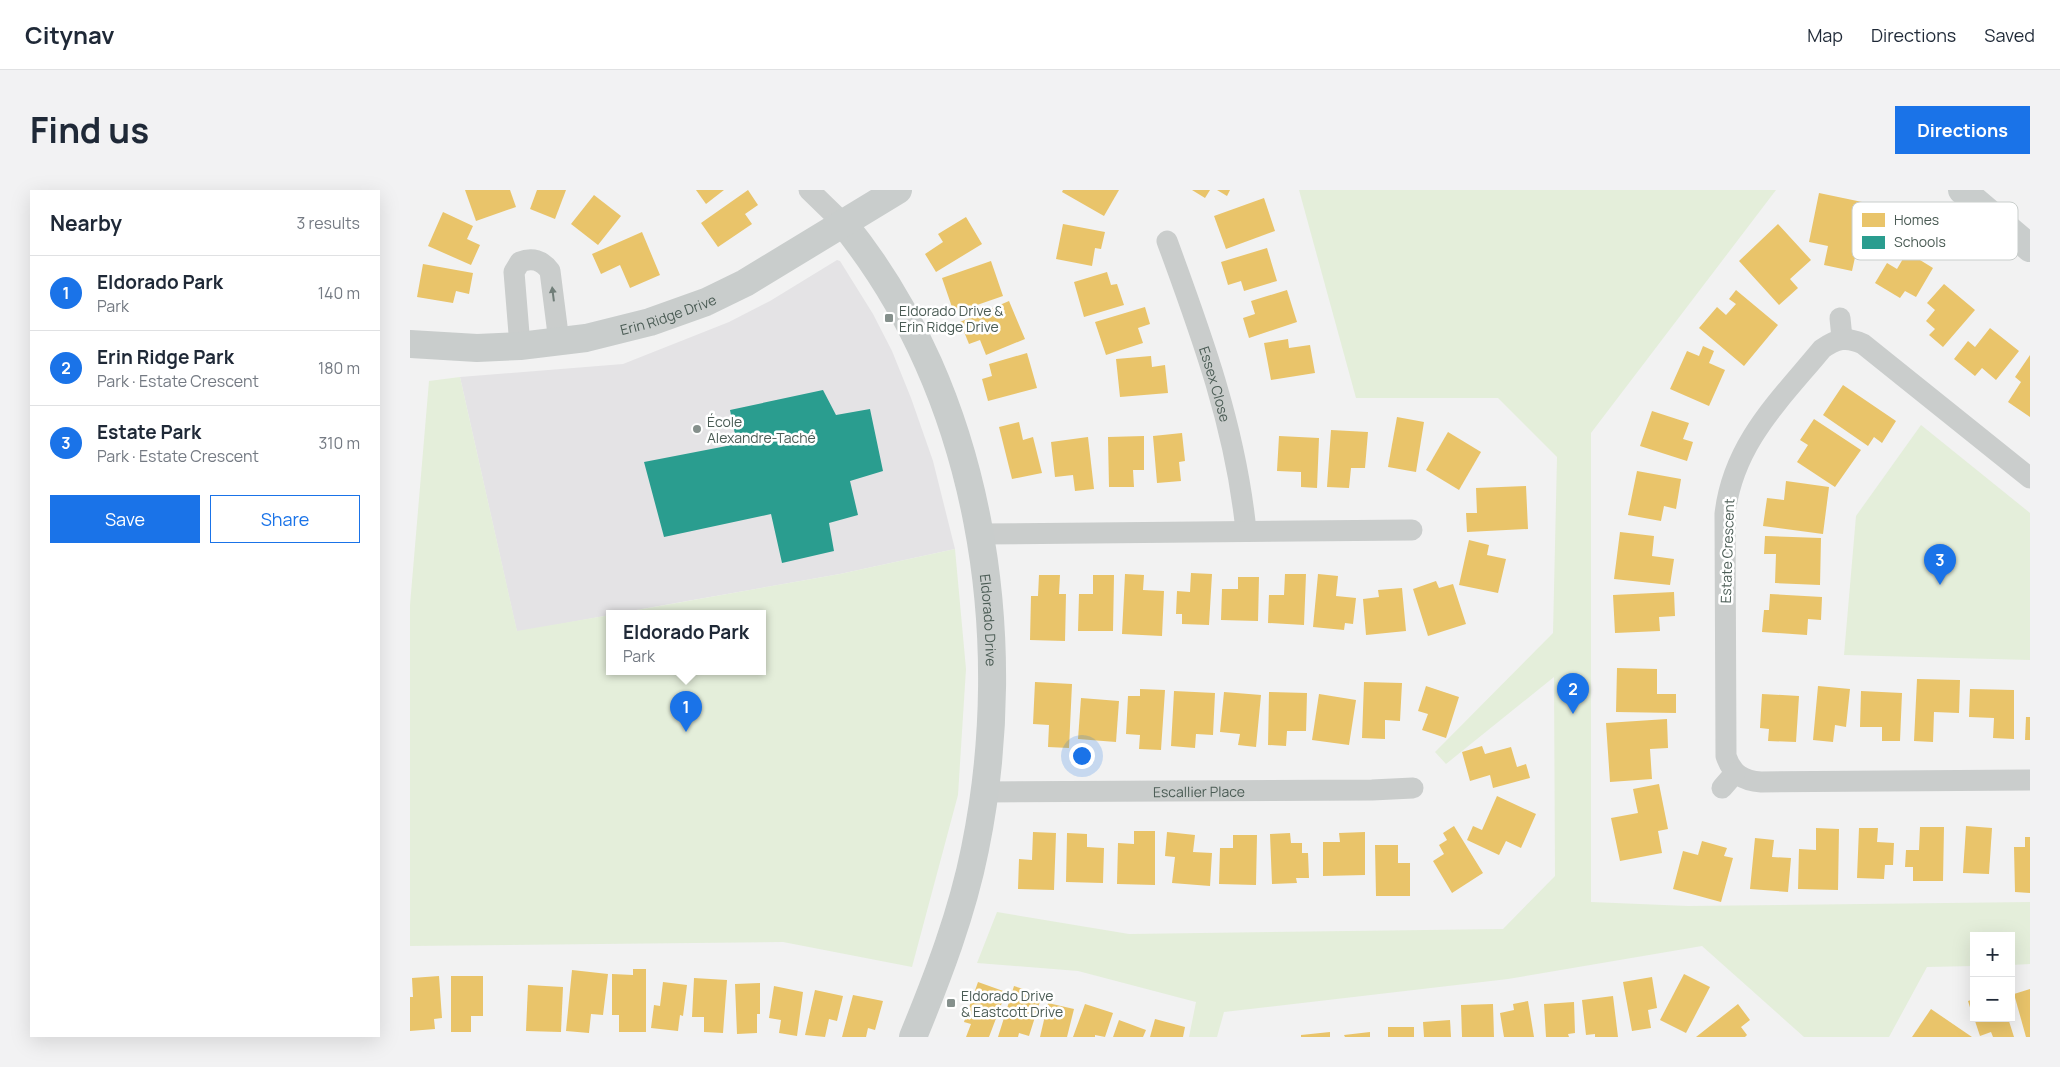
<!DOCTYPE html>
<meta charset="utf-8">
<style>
:root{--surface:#fff;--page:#f2f2f3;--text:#1f2937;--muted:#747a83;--line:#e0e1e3;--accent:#1a73e8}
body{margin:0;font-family:Manrope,sans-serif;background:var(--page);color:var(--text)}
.controls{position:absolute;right:15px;bottom:15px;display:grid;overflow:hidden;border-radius:0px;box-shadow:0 5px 20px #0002}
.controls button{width:45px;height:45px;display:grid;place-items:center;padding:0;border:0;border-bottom:1px solid var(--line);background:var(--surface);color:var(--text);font:25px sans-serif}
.you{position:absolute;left:671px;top:565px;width:18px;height:18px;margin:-12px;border:4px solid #fff;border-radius:50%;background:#1a73e8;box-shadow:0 0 0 8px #1a73e833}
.badge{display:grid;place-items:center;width:32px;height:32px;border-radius:50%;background:var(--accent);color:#fff;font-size:16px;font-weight:700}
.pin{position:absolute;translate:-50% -41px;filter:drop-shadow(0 1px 2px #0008)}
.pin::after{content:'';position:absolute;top:26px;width:18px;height:15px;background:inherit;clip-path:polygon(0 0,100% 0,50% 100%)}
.popup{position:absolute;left:196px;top:420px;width:160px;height:65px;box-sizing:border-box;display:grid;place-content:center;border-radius:0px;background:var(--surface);filter:drop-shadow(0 1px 4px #0005);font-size:16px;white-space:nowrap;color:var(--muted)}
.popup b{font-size:19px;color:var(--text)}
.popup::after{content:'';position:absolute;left:50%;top:100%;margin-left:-10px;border:10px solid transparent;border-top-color:var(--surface)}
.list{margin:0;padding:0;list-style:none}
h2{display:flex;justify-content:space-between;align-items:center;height:65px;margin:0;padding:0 20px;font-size:21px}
h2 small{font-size:16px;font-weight:400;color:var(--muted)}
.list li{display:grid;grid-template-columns:32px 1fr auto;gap:15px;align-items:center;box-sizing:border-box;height:75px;padding:0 20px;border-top:1px solid var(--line)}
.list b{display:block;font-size:19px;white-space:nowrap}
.list p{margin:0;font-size:16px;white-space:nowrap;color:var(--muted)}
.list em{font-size:16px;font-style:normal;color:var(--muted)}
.actions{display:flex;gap:10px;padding:15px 20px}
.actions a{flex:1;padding:11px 0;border:1px solid var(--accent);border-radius:0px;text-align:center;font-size:18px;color:var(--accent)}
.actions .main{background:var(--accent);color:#fff}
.map{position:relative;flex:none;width:1620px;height:847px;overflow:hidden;border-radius:0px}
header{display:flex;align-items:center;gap:30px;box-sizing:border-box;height:70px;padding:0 25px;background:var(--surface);border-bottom:1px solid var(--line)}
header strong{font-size:24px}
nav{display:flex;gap:28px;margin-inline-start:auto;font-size:18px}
.intro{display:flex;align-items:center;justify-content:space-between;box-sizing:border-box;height:120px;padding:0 30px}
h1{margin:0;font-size:35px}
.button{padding:12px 22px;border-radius:0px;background:var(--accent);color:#fff;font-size:18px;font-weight:700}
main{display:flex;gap:30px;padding:0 30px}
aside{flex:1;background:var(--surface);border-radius:0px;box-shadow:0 5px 20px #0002}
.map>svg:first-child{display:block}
.education{fill:#e4e3e5}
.green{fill:#e4eeda}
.homes{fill:#e9c46a}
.schools{fill:#2a9d8f}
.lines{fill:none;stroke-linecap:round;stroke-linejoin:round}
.street{stroke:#cacdcc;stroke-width:21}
.secondary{stroke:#c9cdcc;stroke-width:28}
.oneway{fill:#717e79}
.poi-dot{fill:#85908c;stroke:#fff;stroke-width:2}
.labels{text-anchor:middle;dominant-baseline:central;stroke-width:5;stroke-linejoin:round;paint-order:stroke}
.poi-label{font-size:14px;fill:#4b5c55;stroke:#fff;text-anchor:start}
.street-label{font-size:14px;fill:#4b5c55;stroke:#fff}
.key{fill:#fff;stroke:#c9cecc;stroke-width:1}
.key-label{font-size:14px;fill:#4b5c55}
</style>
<header>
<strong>Citynav</strong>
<nav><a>Map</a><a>Directions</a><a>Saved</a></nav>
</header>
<div class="intro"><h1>Find us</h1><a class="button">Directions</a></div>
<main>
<aside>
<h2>Nearby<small>3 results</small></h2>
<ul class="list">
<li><span class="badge">1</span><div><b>Eldorado Park</b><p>Park</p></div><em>140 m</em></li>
<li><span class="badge">2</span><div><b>Erin Ridge Park</b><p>Park · Estate Crescent</p></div><em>180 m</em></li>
<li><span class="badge">3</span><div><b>Estate Park</b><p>Park · Estate Crescent</p></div><em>310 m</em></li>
</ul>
<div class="actions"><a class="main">Save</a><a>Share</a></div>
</aside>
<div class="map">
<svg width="1620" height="847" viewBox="0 0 1620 847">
<rect width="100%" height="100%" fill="#f2f2f2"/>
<path class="education" d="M427 70 430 71 463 124 482 161 501 208 523 271 545 359 430 384 209 423H200V425L107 442 50 187 213 174 319 132 360 111Z"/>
<g class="green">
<path d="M889 0H1366L1181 243V712L1278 716 1620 712V774L1601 775V746H1564V776L1517 777 1479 847H1394L1292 756 1098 789 814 822 807 847H779L786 812 668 781 567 773 587 722 719 744 1093 739 1145 686 1144 487 1036 574 1025 562 1143 443 1147 267 1088 208H946Z"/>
<path d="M50 187 107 441 200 425V481H352V423H210L430 384 545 359 556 479 548 605 502 777 373 752 0 756V415L19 191Z"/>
<path d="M1511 235 1620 323V470L1434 465 1446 326Z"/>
</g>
<g class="homes">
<path d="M55 0H100L106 17 66 31Z"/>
<path d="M127 0H156L145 29 120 19Z"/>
<path d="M286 0H314L296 14Z"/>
<path d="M338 0 348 15 335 24 342 34 308 57 291 33Z"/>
<path d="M653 0H709L694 26 652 2Z"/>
<path d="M782 0H800L795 8Z"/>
<path d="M807 0H820L817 6Z"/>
<path d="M1409 3 1457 13 1442 81 1414 75 1418 56 1399 52Z"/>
<path d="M184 5 211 26 188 55 161 34Z"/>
<path d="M854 8 865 41 816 59 804 26Z"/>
<path d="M33 22 63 36 57 49 70 55 61 75 18 56Z"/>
<path d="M556 27 572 54 526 82 515 64 533 52 528 44Z"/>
<path d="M653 34 695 42 691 59 685 58 682 76 646 69Z"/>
<path d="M1368 34 1401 70 1380 89 1388 98 1369 115 1329 71Z"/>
<path d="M232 42 250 85 220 98 210 75 191 84 182 64Z"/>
<path d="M857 58 867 91 834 101 831 91 818 95 811 72Z"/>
<path d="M1497 62 1523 78 1506 107 1495 101 1490 108 1465 93 1477 73 1487 79Z"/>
<path d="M581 71 593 106 544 123 532 88Z"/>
<path d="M13 74 63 83 59 104 46 101 43 113 7 107Z"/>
<path d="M697 82 701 95 707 94 714 115 674 127 664 92Z"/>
<path d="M1534 94 1565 120 1533 157 1519 145 1525 139 1516 131 1525 120 1517 113Z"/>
<path d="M877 100 887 132 839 148 833 128 845 124 841 111Z"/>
<path d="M1326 100 1368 135 1334 176 1289 138 1307 117 1316 125 1326 114 1319 109Z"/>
<path d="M599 111 615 149 576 165 570 150 559 154 550 132Z"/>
<path d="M735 117 740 134 728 138 733 153 696 165 685 132Z"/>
<path d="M1580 138 1609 161 1586 190 1572 178 1565 186 1544 169 1558 151 1565 157Z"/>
<path d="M878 149 879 158 900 155 905 183 861 190 854 153Z"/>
<path d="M1293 156 1304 161 1299 173 1315 180 1299 216 1260 199 1277 161 1289 166Z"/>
<path d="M617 163 627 198 578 211 572 189 582 186 579 174Z"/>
<path d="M1620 165V227L1598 212 1611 192 1605 187Z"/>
<path d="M741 166 742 177 755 175 758 203 710 207 706 169Z"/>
<path d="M1433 195 1486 231 1472 253 1464 247 1458 256 1413 225Z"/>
<path d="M1242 221 1279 233 1273 249 1283 252 1277 271 1230 256Z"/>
<path d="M987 227 1014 232 1006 282 978 277Z"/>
<path d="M1404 229 1451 260 1425 297 1387 272 1398 255 1390 250Z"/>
<path d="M609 232 613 250 623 247 632 283 602 289 589 237Z"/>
<path d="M921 240 958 242 955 278H941L939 298 917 297Z"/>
<path d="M1038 242 1071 262 1049 300 1016 280Z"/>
<path d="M772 243 775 271 769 272 771 291 747 293 743 246Z"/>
<path d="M734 246V280H723L724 297H699L698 247Z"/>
<path d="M869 246 909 248 907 298 891 297V282L867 281Z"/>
<path d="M678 247 684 299 665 301 663 285 645 287 641 252Z"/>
<path d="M1227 281 1271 289 1266 319 1254 316 1251 331 1218 325Z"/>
<path d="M1376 291 1419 297 1413 344 1353 336 1357 308 1374 310Z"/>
<path d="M1116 296 1118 339 1057 342 1056 323H1067L1066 298Z"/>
<path d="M1210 342 1244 346 1242 366 1264 369 1260 395 1204 389Z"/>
<path d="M1355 346 1411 348 1410 395 1365 393 1366 364H1354Z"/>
<path d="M1059 350 1079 355 1077 365 1096 369 1088 403 1049 395Z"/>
<path d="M781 383 802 384 799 435 772 434V424H766L767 401 780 402Z"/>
<path d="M715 384 734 385 733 400 754 401 752 446 712 444Z"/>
<path d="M875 384H896L894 435 858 433 859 405H874Z"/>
<path d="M908 384 928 386 926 406 946 408 943 434 935 433 934 440 903 437Z"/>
<path d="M629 385H650L649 404H656L655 451 620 450 621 406H628Z"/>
<path d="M683 385H704L703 441H668L669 404H683Z"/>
<path d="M828 387H849L848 431 811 430 812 399H828Z"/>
<path d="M1026 391 1029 398 1043 394 1056 434 1018 446 1003 399Z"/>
<path d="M992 398 996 441 956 445 953 409 969 407 968 400Z"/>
<path d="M1264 402 1265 426 1249 427 1250 441 1205 443 1203 405Z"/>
<path d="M1360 404 1412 407 1411 430 1398 429 1397 445 1352 442 1354 420H1359Z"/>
<path d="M1207 478 1247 479V504H1266V523L1206 522Z"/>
<path d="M1507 489 1550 490 1549 523 1524 522 1523 552 1504 551Z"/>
<path d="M625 492 662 494 659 558 638 557 639 535 623 534Z"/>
<path d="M954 492 992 493 990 531 975 530V549L952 548Z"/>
<path d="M1016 496 1049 507 1036 548 1012 540 1018 524 1008 521Z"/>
<path d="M1408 496 1440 499 1436 537 1425 535 1423 552 1403 550Z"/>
<path d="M730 499 755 500 751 560 729 559 730 545 716 544 718 506H730Z"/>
<path d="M1560 499 1604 500V549L1583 548 1584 528 1559 527Z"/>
<path d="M764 501 805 503 803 545 786 544 785 558 761 556Z"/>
<path d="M1451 501 1492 503 1490 551H1472V537H1450Z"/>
<path d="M814 502 851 505 846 557 828 555 830 544 810 542Z"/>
<path d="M859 502 897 503 896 541H877L876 556 858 555Z"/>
<path d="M909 504 946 510 939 555 902 550Z"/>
<path d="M1352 504 1389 506 1386 552 1358 551 1359 539 1350 538Z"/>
<path d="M671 508 709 511 706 552 668 549Z"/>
<path d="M1616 527H1620V550H1615Z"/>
<path d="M1257 529 1258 558 1240 559 1242 589 1200 592 1196 533Z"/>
<path d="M1072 556 1075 564 1101 557 1107 577 1116 574 1120 588 1083 598 1080 585 1060 591 1052 562Z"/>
<path d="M1249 594 1258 639 1248 641 1252 663 1210 671 1201 628 1228 623 1223 599Z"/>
<path d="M1087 606 1126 624 1111 658 1096 651 1089 665 1057 650 1063 636 1072 640Z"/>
<path d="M1044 636 1073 683 1042 703 1023 671 1034 664 1029 655 1037 650 1033 643Z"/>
<path d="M1556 636 1582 638 1579 684 1553 683Z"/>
<path d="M1510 637H1534L1533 691H1503V677H1495L1496 660H1509Z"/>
<path d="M1406 638 1429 639 1428 700 1388 699 1389 659 1406 660Z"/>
<path d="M1449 638H1468L1467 652 1484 653 1483 675H1475L1474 689 1447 688Z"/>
<path d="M724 641H745V695L707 694 708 653 724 654Z"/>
<path d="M623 642 646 643 644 700 608 699 609 669 622 670Z"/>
<path d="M757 642 785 645 783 662 802 663 800 696 762 693 765 667 755 666Z"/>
<path d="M955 642V685L913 686V652H930L929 643Z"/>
<path d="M657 643 677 644V657L694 658 693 693 656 692Z"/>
<path d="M880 643 881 653H892V663H898L899 688H886L887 693 862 694 860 644Z"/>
<path d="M823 645H847L846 695 809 694 810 658H823Z"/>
<path d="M1615 647H1620V703L1605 702 1604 657H1615Z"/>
<path d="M1345 648 1364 650 1362 667 1381 668 1378 702 1340 699Z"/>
<path d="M1292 651 1317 658 1314 666 1323 668 1311 712 1263 699 1273 661 1288 665Z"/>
<path d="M965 655H988V673H1000V706H966Z"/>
<path d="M223 779H236V842H209V825H202V784L223 785Z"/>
<path d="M162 780 198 784 193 825 181 824 179 843 156 841Z"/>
<path d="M1274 784 1300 797 1276 843 1250 830Z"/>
<path d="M29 786 32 828 24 829 25 839 0 841V807H3L2 788Z"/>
<path d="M41 786H73V826H61V842H41Z"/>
<path d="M1242 787 1247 818 1238 820 1241 838 1222 841 1213 792Z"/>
<path d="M284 788 317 790 313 843 294 842V827H282Z"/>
<path d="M253 792 277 795 273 826 270 825 268 841 241 838 244 815 250 816Z"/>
<path d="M568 792 596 802 579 847H556L561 834 554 832Z"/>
<path d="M350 793V824H347V843L327 844 325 794Z"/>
<path d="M118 795 153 797 151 842 116 841Z"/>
<path d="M364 796 393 802 387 846 369 843 371 830 359 828Z"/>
<path d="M604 796 632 805 619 846 609 843 608 847H588Z"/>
<path d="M1620 799V847H1616L1604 804Z"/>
<path d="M405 800 433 806 427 831 419 829 415 847 395 845Z"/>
<path d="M443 805 473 811 465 840 458 838 456 847H432Z"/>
<path d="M1203 806 1208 847H1185V844L1176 845 1172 810Z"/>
<path d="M1564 809V827H1563L1558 811Z"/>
<path d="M1118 811 1124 847H1094L1090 823 1104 820 1103 814Z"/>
<path d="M1164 812 1165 843 1158 844 1159 847H1136L1134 814Z"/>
<path d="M638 813 664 819 657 847H630Z"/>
<path d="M675 814 703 823 695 847 685 845V847H663Z"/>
<path d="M1083 814 1084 847H1052L1051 815Z"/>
<path d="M1328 814 1340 830 1331 837 1337 845 1335 847H1286Z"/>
<path d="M1521 819 1562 847H1502Z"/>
<path d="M1564 828H1598L1604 847H1583L1581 842 1570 846Z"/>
<path d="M745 829 775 837 773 847H740Z"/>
<path d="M709 830 736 840 733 847H703Z"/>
<path d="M1040 830 1041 847H1014L1013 832Z"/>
<rect x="978" y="837" width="26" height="10"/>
<path d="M920 842V847H891V845Z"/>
<path d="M960 842V847H935L934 845Z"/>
</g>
<path class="schools" d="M413 200 426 225 460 219 473 281 440 291 448 325 419 333 424 361 372 373 361 324 254 347 234 272 327 254 320 220Z"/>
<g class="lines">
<g class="street">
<path d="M399 0 433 33"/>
<path id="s1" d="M757 51C792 146 826 239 836 341"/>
<path d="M1430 128 1432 148"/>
<path d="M110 156 104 82 110 72C122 67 132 70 140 81L149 152"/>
<path d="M1620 288 1453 154C1436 146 1426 149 1412 159 1369 211 1323 254 1315 324L1316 566C1322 584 1333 591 1351 592L1620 590"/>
<path d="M568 344 1002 340"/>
<path d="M1312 598 1325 583"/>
<path id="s2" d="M575 602 962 600 1003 598"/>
</g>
<g class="secondary">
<path d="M1552 0 1620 58"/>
<path id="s3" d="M433 33C572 204 608 448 565 659 552 724 528 786 503 847"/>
<path id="s4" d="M0 154 67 158 110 156 176 148 240 132 296 112 335 93 488 0"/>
</g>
</g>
<defs><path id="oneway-solid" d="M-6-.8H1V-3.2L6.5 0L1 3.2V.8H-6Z" transform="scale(1.25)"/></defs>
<use class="oneway" href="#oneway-solid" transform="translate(143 104) rotate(-97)"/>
<g class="poi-dot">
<rect x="474" y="123" width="10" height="10" rx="2.5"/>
<circle cx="287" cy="239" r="5"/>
<rect x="536" y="808" width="10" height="10" rx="2.5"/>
</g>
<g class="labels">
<g class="poi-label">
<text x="489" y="120">Eldorado Drive &amp;<tspan x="489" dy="16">Erin Ridge Drive</tspan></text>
<text x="297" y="231">École<tspan x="297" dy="16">Alexandre-Taché</tspan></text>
<text x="551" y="805">Eldorado Drive<tspan x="551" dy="16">&amp; Eastcott Drive</tspan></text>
</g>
<g class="street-label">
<text stroke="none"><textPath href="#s4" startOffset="262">Erin Ridge Drive</textPath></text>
<text stroke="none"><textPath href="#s1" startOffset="151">Essex Close</textPath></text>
<text transform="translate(1317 361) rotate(-88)">Estate Crescent</text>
<text stroke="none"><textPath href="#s3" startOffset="430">Eldorado Drive</textPath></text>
<text stroke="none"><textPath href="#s2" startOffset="214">Escallier Place</textPath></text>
</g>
</g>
<rect x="1442" y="12" width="166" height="58" rx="8" class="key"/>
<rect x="1452" y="23" width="23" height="14" fill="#e9c46a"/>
<rect x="1452" y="46" width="23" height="13" fill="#2a9d8f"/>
<g class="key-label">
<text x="1484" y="35">Homes</text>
<text x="1484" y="57">Schools</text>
</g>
</svg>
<div class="controls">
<button>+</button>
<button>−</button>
</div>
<div class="you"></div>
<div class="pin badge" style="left:276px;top:542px">1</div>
<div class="popup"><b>Eldorado Park</b>Park</div>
<div class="pin badge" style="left:1163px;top:524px">2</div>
<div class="pin badge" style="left:1530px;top:395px">3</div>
</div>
</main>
